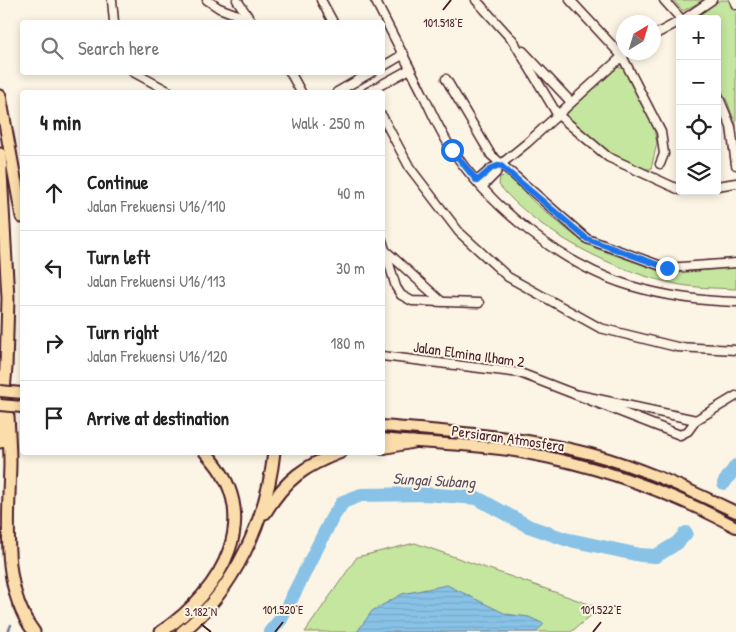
<!DOCTYPE html>
<meta charset="utf-8">
<style>
:root{--surface:#fff;--page:#f2f2f2;--text:#222;--muted:#767676;--line:#e0e0e0}
body{margin:0;font-family:"Patrick Hand",sans-serif;background:var(--page);color:var(--text)}
.controls{position:absolute;right:15px;top:15px;display:grid;overflow:hidden;border-radius:5px;box-shadow:0 2px 8px #0003}
.controls button{width:45px;height:45px;display:grid;place-items:center;padding:0;border:0;border-bottom:1px solid var(--line);background:var(--surface);color:var(--text);font:25px sans-serif}
.compass{position:absolute;left:616px;top:15px;width:45px;height:45px;border-radius:50%;background:var(--surface);box-shadow:0 2px 8px #0003;rotate:38deg}
.stop{position:absolute;width:15px;height:15px;margin:-11px;border:4px solid #1a73e8;border-radius:50%;background:#fff}
.stop.end{background:#1a73e8;border-color:#fff;box-shadow:0 1px 5px #0008}
.list{margin:0;padding:0;list-style:none}
h2{display:flex;justify-content:space-between;align-items:center;height:65px;margin:0;padding:0 20px;font-size:21px}
h2 small{font-size:16px;font-weight:400;color:var(--muted)}
.list li{display:grid;grid-template-columns:32px 1fr auto;gap:15px;align-items:center;box-sizing:border-box;height:75px;padding:0 20px;border-top:1px solid var(--line)}
.list b{display:block;font-size:19px;white-space:nowrap}
.list p{margin:0;font-size:16px;white-space:nowrap;color:var(--muted)}
.list em{font-size:16px;font-style:normal;color:var(--muted)}
.icon{flex:none;width:28px;height:28px;fill:none;stroke:currentColor;stroke-width:2;stroke-linecap:round;stroke-linejoin:round}
.map{position:relative;flex:none;width:736px;height:632px;overflow:hidden}
.search{position:absolute;background:var(--surface);box-shadow:0 2px 8px #0003;left:20px;top:20px;width:365px;height:55px;display:flex;align-items:center;gap:12px;box-sizing:border-box;padding:0 18px;border-radius:5px;color:var(--muted);font-size:19px}
.panel{position:absolute;background:var(--surface);box-shadow:0 2px 8px #0003;left:20px;top:90px;width:365px;height:365px;border-radius:5px}
.map>svg:first-child{display:block}
.green{fill:#c4e69f;stroke:#878265}
.water{fill:url(#water-rules);stroke:#6f819c}
.lines{fill:none;stroke-linecap:round;stroke-linejoin:round}
.stream{stroke:#6f819c;stroke-width:2.5}
.river{stroke:#88c3e7;stroke-width:14}
.minor-casing{stroke:#4a1f2b;stroke-width:11}
.major-casing{stroke:#4a1f2b;stroke-width:14}
.highway-casing{stroke:#4a1f2b;stroke-width:15}
.minor{stroke:#fcf5e5;stroke-width:8}
.major{stroke:#fbddab;stroke-width:10}
.highway{stroke:#fbddab;stroke-width:11}
.major-bridge-casing{stroke:#4a1f2b;stroke-width:14;stroke-linecap:butt}
.major-bridge{stroke:#fbddab;stroke-width:10}
.route{stroke:#1a73e8;stroke-width:6}
.ticks{fill:none;stroke:#4a1f2b;stroke-width:2}
.labels{text-anchor:middle;dominant-baseline:central;stroke-width:4;stroke-linejoin:round;paint-order:stroke}
.street-label{font-size:15px;fill:#4a1f2b;stroke:#fcf5e5}
.water-label{font-size:16px;font-style:italic;fill:#5d5063;stroke:#fcf5e5}
.ticks-label{font-size:12px;text-anchor:middle;fill:#4a1f2b;stroke:#fcf5e5;stroke-width:4;stroke-linejoin:round;paint-order:stroke}
</style>
<div class="map">
<svg width="736" height="632" viewBox="0 0 736 632">
<defs>
<pattern id="water-rules" width="6" height="5" patternUnits="userSpaceOnUse" patternTransform="scale(1.25)"><rect width="6" height="5" fill="#88c3e7"/><path d="M0 2.5h6" fill="none" stroke="#77a7c6"/></pattern>
</defs>
<rect width="100%" height="100%" fill="#fcf5e5"/>
<filter id="ink" filterUnits="userSpaceOnUse"><feTurbulence type="fractalNoise" baseFrequency=".02" numOctaves="2"/><feDisplacementMap in="SourceGraphic" scale="10" xChannelSelector="R" yChannelSelector="G"/><feConvolveMatrix kernelMatrix="1 2 1 2 8 2 1 2 1" color-interpolation-filters="sRGB"/></filter>
<g filter="url(#ink)">
<g class="green">
<path d="M673 0H704L683 11Z"/>
<path d="M720 0H730L736 12V143L733 118 728 103 717 82V19H692Z"/>
<path d="M614 67 623 68 653 124 657 143 651 169C627 172 581 135 566 117L570 109Z"/>
<path d="M504 176 510 178 535 203 575 236 595 248 668 274 736 267V289C715 288 692 288 671 283 612 270 538 232 499 185L500 177Z"/>
<path d="M415 543 600 608 571 632H305L357 557Z"/>
</g>
<path class="water" d="M447 585 506 614 529 617 544 624 536 632H357L372 611 402 594Z"/>
<g class="lines">
<path class="stream" d="M8 632 11 625"/>
<g class="river">
<path d="M724 483 736 466"/>
<path d="M270 632 281 619 332 518 343 502 361 495 424 494 477 498 528 526 565 539 640 555 656 556 677 543 686 533"/>
</g>
<g class="minor-casing">
<g id="minor">
<path d="M112 0 114 22"/>
<path d="M207 0 219 8 251 20"/>
<path d="M237 0 251 21"/>
<path d="M321 0 333 22"/>
<path d="M375 0C391 31 407 63 423 94 432 113 441 134 453 151 492 209 564 266 631 286 665 296 701 301 736 302"/>
<path d="M476 0 515 43"/>
<path d="M570 0 622 56 661 132 664 154 660 164"/>
<path d="M664 0 681 19"/>
<path d="M734 0 736 5"/>
<path d="M684 19 712 0"/>
<path d="M654 35 680 21"/>
<path d="M512 39 557 114 608 157 680 190"/>
<path d="M523 51 571 102"/>
<path d="M382 67 404 54"/>
<path d="M133 72 170 92"/>
<path d="M290 72 301 92"/>
<path d="M446 79 491 155 587 239 667 268 736 263"/>
<path d="M337 92 372 72"/>
<path d="M368 92 410 69"/>
<path d="M717 93 731 127 736 165"/>
<path d="M382 116 410 168 459 232 508 277 600 328 677 347 736 350"/>
<path d="M477 181 492 168 500 165 527 143 627 52"/>
<path d="M717 186 736 183"/>
<path d="M482 187 496 173 500 165"/>
<path d="M382 240 396 287 401 295 412 301 479 303"/>
<path d="M386 251 441 301"/>
<path d="M382 356 520 373 680 435 688 431 696 420 579 395"/>
<path d="M696 420 736 396"/>
</g>
</g>
<g class="major-casing">
<g id="major">
<path d="M382 426C453 432 522 436 591 454 641 467 689 490 736 512"/>
<path d="M382 439C430 444 479 444 526 453 599 466 670 492 736 527"/>
</g>
</g>
<g class="highway-casing">
<g id="highway">
<path d="M0 96 22 217"/>
<path d="M0 154 8 298 6 367 0 442"/>
<path d="M8 416C9 432 10 447 10 463 9 520 0 587 34 632"/>
<path d="M382 448 413 442"/>
<path d="M265 513C286 479 304 466 341 452"/>
<path d="M161 632C222 591 267 515 205 452"/>
<path d="M182 632C234 591 267 519 274 452"/>
</g>
</g>
<use href="#minor" class="minor"/>
<use href="#major" class="major"/>
<use href="#highway" class="highway"/>
<g class="major-bridge-casing">
<g id="major-bridge">
<path d="M0 391 22 393"/>
<path d="M0 405 22 407"/>
</g>
</g>
<use href="#major-bridge" class="major-bridge"/>
</g>
</g>
<g class="lines" filter="url(#ink)">
<path class="route" d="M452 150 477 181 492 168 500 165 587 239 667 268"/>
</g>
<path class="ticks" d="M443 10 451 0M201 624 211 632M275 632 283 622M593 632 601 622"/>
<g class="labels">
<g class="street-label">
<text transform="translate(469 354) rotate(8)">Jalan Elmina Ilham 2</text>
<text transform="translate(508 438) rotate(8)">Persiaran Atmosfera</text>
</g>
<g class="water-label">
<text transform="translate(434 480) rotate(3)">Sungai Subang</text>
</g>
</g>
<g class="ticks-label">
<text x="443" y="27">101.518°E</text>
<text x="283" y="614">101.520°E</text>
<text x="601" y="614">101.522°E</text>
<text x="201" y="616">3.182°N</text>
</g>
</svg>
<div class="controls">
<button>+</button>
<button>−</button>
<button><svg class="icon" aria-label="locate" viewBox="0 0 24 24"><circle cx="12" cy="12" r="6"/><path d="M12 2v4M12 18v4M2 12h4M18 12h4"/></svg></button>
<button><svg class="icon" aria-label="layers" viewBox="0 0 24 24"><path d="M12 4l9 5-9 5-9-5zM3 14l9 5 9-5"/></svg></button>
</div>
<svg class="compass" viewBox="-18 -18 36 36"><path d="M0-13l5 13h-10z" fill="#e53935"/><path d="M0 13l5-13h-10z" fill="#767676"/></svg>
<div class="stop" style="left:452px;top:150px"></div>
<div class="stop end" style="left:667px;top:268px"></div>
<div class="search"><svg class="icon" aria-label="search" viewBox="0 0 24 24"><circle cx="10" cy="10" r="6"/><path d="M15 15l6 6"/></svg>Search here</div>
<section class="panel">
<h2>4 min<small>Walk · 250 m</small></h2>
<ul class="list">
<li><svg class="icon" aria-label="ahead" viewBox="0 0 24 24"><path d="M12 20V5M6 11l6-6 6 6"/></svg><div><b>Continue</b><p>Jalan Frekuensi U16/110</p></div><em>40 m</em></li>
<li><svg class="icon" aria-label="left" viewBox="0 0 24 24"><path d="M17 20v-9H6M10 6l-5 5 5 5"/></svg><div><b>Turn left</b><p>Jalan Frekuensi U16/113</p></div><em>30 m</em></li>
<li><svg class="icon" aria-label="right" viewBox="0 0 24 24"><path d="M7 20v-9h11M14 6l5 5-5 5"/></svg><div><b>Turn right</b><p>Jalan Frekuensi U16/120</p></div><em>180 m</em></li>
<li><svg class="icon" aria-label="arrive" viewBox="0 0 24 24"><path d="M6 21V4h12l-3 4 3 4H6"/></svg><div><b>Arrive at destination</b></div></li>
</ul>
</section>
</div>
